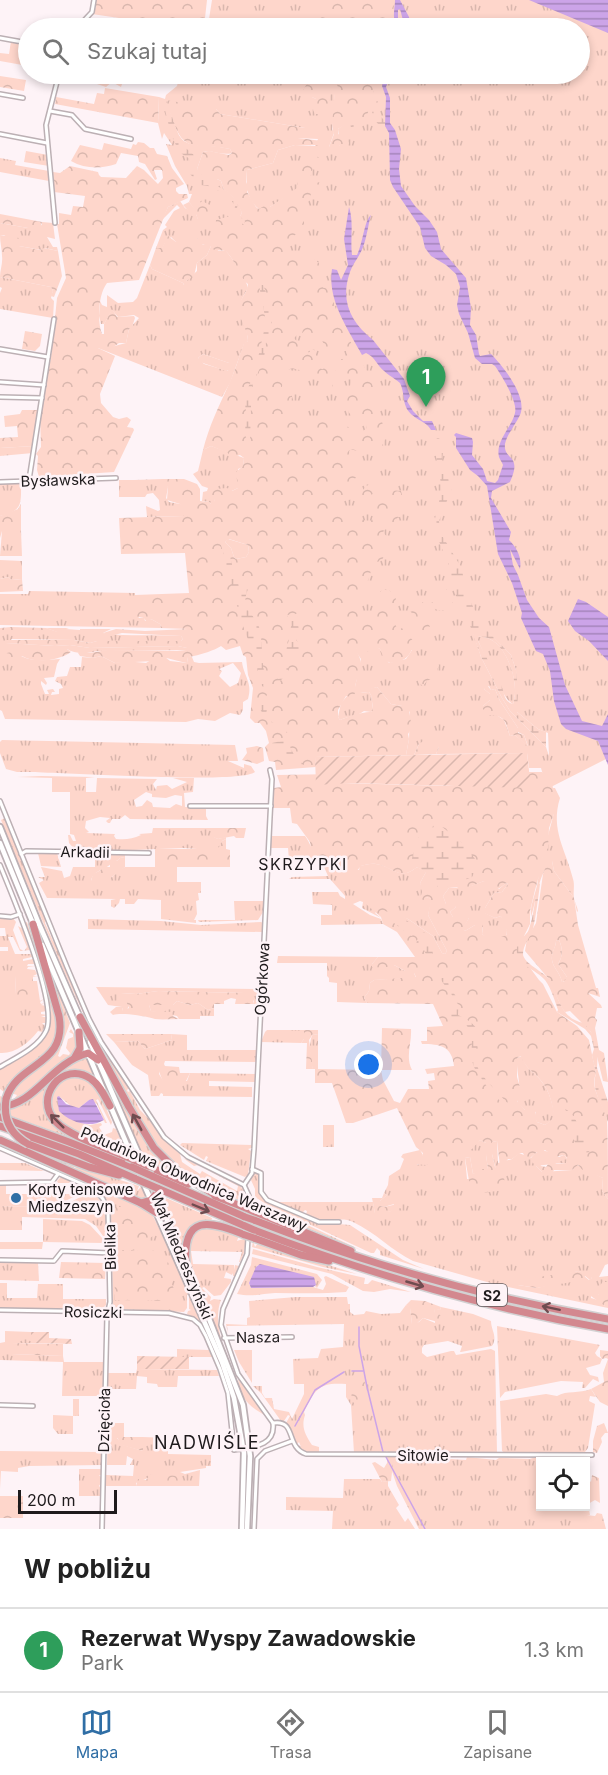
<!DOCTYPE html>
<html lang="pl">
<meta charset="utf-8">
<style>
:root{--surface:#fff;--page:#f6f6f6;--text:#222;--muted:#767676;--line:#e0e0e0;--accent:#2f6ea5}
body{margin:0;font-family:Inter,sans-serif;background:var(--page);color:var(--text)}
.controls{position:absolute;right:18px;bottom:18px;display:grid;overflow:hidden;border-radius:0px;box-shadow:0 3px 9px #0003}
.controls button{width:54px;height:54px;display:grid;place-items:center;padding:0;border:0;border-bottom:2px solid var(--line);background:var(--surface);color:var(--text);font:30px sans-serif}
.scale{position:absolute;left:18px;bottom:15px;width:99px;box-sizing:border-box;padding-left:6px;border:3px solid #1e1a1c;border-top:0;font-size:16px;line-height:21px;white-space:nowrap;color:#1e1a1c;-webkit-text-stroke:4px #fef3f7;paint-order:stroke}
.you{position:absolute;left:369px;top:1065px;width:21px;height:21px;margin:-15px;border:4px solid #fff;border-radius:50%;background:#1a73e8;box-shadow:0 0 0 9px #1a73e833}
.badge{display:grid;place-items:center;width:39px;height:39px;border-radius:50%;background:var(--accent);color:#fff;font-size:20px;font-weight:700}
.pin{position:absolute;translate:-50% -50px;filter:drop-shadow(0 2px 3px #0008)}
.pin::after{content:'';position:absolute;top:32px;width:21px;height:18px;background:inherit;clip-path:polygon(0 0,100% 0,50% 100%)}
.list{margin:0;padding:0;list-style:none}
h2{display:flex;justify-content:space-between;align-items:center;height:78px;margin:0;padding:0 24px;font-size:26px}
h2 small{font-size:20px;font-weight:400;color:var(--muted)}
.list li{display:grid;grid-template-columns:39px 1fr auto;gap:18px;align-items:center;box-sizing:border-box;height:84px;padding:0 24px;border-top:2px solid var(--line)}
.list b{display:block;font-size:22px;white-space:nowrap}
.list p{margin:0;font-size:20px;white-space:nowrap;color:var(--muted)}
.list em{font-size:20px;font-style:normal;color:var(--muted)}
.icon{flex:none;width:33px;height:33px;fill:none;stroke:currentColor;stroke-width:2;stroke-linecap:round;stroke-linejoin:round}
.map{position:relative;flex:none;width:608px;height:1529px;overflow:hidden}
.search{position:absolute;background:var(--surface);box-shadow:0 3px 9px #0003;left:18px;right:18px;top:18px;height:66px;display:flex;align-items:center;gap:15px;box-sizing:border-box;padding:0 21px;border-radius:33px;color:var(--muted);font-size:22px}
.sheet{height:162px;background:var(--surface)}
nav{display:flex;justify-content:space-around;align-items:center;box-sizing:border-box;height:84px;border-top:2px solid var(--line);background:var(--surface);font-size:16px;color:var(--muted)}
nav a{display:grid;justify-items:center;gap:3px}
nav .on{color:var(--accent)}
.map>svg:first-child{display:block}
.grass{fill:url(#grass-tufts);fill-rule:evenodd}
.forest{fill:url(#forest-crowns);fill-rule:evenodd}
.wetland{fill:url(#wetland-marsh);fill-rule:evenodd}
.garden{fill:url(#garden-furrows)}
.pitch{fill:#fed6cb}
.water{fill:url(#water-rules)}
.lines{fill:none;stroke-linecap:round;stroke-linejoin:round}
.stream{stroke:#cca4e8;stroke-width:1.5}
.minor-casing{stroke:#bcb0b4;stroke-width:6}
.secondary-casing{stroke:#bcb0b4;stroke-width:8}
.motorway-casing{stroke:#d2d1d2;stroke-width:10}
.minor{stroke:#fff;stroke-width:3}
.secondary{stroke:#fff;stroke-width:4.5}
.motorway{stroke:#d3888f;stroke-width:7}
.motorway-bridge-casing{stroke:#d2d1d2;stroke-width:10;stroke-linecap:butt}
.motorway-bridge{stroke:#d3888f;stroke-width:7}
.oneway{stroke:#6f4c50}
.poi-dot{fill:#2f6ea5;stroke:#fef3f7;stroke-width:2}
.labels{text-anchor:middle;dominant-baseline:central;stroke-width:5;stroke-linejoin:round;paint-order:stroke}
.shield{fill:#fef3f7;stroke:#615b5e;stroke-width:1.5}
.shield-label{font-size:14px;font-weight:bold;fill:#1e1a1c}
.street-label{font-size:15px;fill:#1e1a1c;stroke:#fef3f7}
.poi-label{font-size:15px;fill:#1e1a1c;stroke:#fef3f7;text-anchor:start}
.neighbourhood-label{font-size:16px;letter-spacing:1.5px;fill:#1e1a1c;stroke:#fef3f7}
.quarter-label{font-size:18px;letter-spacing:1.5px;fill:#1e1a1c;stroke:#fef3f7}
</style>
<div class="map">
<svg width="608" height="1529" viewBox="0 0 608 1529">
<defs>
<pattern id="grass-tufts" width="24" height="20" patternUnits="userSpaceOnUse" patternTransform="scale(1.5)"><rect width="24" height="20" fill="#fed6cb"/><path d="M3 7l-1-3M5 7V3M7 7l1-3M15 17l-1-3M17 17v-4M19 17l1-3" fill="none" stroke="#d9b7ae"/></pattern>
<pattern id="forest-crowns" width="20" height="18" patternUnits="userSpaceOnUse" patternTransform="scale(1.5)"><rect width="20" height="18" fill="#fed6cb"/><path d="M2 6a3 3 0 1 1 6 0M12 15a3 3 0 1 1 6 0" fill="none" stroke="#d9b7ae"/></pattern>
<pattern id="wetland-marsh" width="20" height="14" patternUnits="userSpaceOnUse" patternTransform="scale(1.5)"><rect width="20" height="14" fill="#fed6cb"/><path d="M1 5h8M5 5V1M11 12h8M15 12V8" fill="none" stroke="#d9b7ae"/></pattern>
<pattern id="garden-furrows" width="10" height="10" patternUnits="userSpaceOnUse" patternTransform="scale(1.5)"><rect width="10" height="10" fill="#fed6cb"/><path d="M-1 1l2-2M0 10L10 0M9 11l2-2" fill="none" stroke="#d9b7ae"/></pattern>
<pattern id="water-rules" width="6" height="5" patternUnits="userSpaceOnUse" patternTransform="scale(1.5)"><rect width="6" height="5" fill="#cca4e8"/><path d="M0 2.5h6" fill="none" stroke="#a585bb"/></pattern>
</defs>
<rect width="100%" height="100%" fill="#fef3f7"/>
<g class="grass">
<path d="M212 0H608V758L547 789 541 768H529L527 753 436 754 439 747 419 744 414 755H406L409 739 410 712 402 706 391 704 377 687 359 693 369 692 371 695 373 709 371 712 364 711C356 717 348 716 340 720L338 717 341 703 355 687 361 659 355 650 357 648 278 528 284 198 270 207 259 209C246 199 246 185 247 170L273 163 278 150 295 145 315 146 318 139 297 138 305 128 220 114 216 109H169C182 157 190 140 230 149L232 153C223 156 213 150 203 152L197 169 221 181 224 190 238 203 242 213 240 216H230C219 229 214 234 218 251H226C233 259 246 279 248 288 230 316 247 315 248 341L244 344 230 383 222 397 98 348V347C109 349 116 345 126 343L129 329 139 318 134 315 118 317 112 310 104 324H101L99 316 100 301 102 305 107 307V295L118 303 133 302 137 298 150 265 152 269 183 283 184 285 187 280 197 271V263L207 255 211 246 200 244 197 238 176 242 171 237 165 243 162 249 156 248 163 230 167 227 165 225 174 211 180 208 177 205 162 220 168 207 180 201 185 208 196 214 200 224 195 210 189 202 192 194H189L187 186 175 166 166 144 172 145 164 133 162 139 158 123 159 97 165 99 166 95 177 86 180 74H292V76L310 79 312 97 316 99 325 82 334 74H580V28H203L209 19ZM334 93 346 123 338 129 340 145 337 147H329L334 133 332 129 334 116ZM203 354 229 363 228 371 204 364 198 358ZM486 630 511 655 516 670 517 712 538 729 548 733 549 756 546 747 510 711 502 698 481 657 473 632ZM375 646 412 650 406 659 389 663 380 649ZM489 686 491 690 495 689 500 701 518 728V732L524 735 528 746 515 735 510 736 504 720 483 706 490 700V694L484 689Z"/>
<path d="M11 41 28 44V66L0 61V53L9 54Z"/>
<path d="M26 151 48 155 49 166 24 162Z"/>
<path d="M0 158 16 161 15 165 49 171V181L0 172Z"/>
<path d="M42 222 53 223 55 239 47 237 53 247H57L58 251 45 248 42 250 19 246 4 235H0V223L28 228 42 225Z"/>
<path d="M0 277 51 287 53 291 51 298 54 301 53 318 0 309V293L2 288 0 287Z"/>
<path d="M34 446 33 453 0 456V448Z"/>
<path d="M211 446 244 458 243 467 238 469V488L215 499 214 504H211L209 502 202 501 203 492 207 491 208 488 202 486 193 474 198 471 203 450Z"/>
<path d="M119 480H163L168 487 166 498 169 502 180 504 184 509V516L147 517 146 506 158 511 160 510 159 500 153 493 147 494 145 497H119Z"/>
<path d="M21 483C21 503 23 511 0 516V484Z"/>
<path d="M5 530 21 531 22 556H0L2 531Z"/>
<path d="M228 539 248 545 249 552 246 557 236 559 234 557 231 548 225 542Z"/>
<path d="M0 560 22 561V579L12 580 8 577 0 579Z"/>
<path d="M29 591 135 593V610L127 611H135L139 618 144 617 145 621 151 619 160 624 161 628 0 625V594H28Z"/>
<path d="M46 628H69L66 629 80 630V629H111L103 633C129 637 155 634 181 636L183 639 181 641H97L90 643 74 640 12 639 6 643 55 646 70 645 90 648 178 646 187 648V650L97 651C87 654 74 654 67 649H23L21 656C32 662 48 660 60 659L57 664 54 677 44 678 47 683 46 685 41 681V684L45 694H49L47 690 53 689 55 692H52L51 695 59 694V689L63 688 61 684 55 681 57 677 67 676 70 667H81L82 657 93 658 101 656 115 663 125 661 146 663 156 657H165L170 661 187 663 188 657H192L194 662 199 663 242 662C244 677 253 683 248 699L243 702V710L240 715 230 713 215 721 198 719 186 722 5 719 2 711 0 710V632H57ZM233 663 241 673 238 683 230 687 219 676 222 671 219 669Z"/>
<path d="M478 637C505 634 521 683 513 704 504 702 484 653 478 641Z"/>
<path d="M2 740 235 745 238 761H228L244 768V764L251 766 255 772C238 785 52 771 17 772L6 769 0 753V742Z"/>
<path d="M41 776 95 777 86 778V792H96L97 778 157 779 153 784 156 790 157 786 167 785 172 789 187 782 173 778H194L193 792 184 793 185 807 206 808V816L208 820 130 819 125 815 120 819H112L110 823H108L106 821 110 818 100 817 86 821 85 828 89 832 86 833 115 834 114 836 116 839C126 840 132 839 141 835L139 834 152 833 153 828H213L214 837 218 839 226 837V839L222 841 220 849 211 850 183 848 109 851 107 848H102L97 851H76L69 843 68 835H70L73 841H76L74 835 70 834V792H52V778L17 777ZM146 792 152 794V797L166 798 175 795 182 796V806L176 804 170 808 153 807 152 803 147 800 142 806 136 807 134 800Z"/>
<path d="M553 788H555L560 798C550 830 566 850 573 879 575 885 573 892 574 898 575 903 577 906 578 911L577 912 574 898 554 871 552 861C538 873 537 899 531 917 529 902 540 887 538 873L554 813Z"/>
<path d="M5 818 46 919 45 923 53 941 58 947 89 1024 129 1088 127 1090 128 1092 130 1091 140 1110 149 1119 162 1138 180 1154 182 1162 200 1174 202 1171 237 1191 238 1186 198 1165 194 1166 183 1158 239 1185 246 1192 247 1204 244 1196H242L240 1200C211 1191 184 1176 163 1154 147 1138 131 1106 120 1085 73 1000 38 910 1 820Z"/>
<path d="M270 836H305C311 844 312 852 318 861L289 860 288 848H269Z"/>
<path d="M38 853H57L61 867 41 866Z"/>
<path d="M95 853 125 854V857L120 858 117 861 115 860C108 870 93 869 91 881L112 877 119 870 125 867H177V882H201V893H198L199 900 196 901 197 914 194 920H196V923L161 919V900L138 899 134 904H125V899H120L119 903 114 908 111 906V900L116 899 47 898 39 883 44 880 38 877H45L41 867 62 871 64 878 70 876 73 867H95Z"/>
<path d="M331 863 338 867 359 870 360 866C365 865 371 863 376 864 393 866 399 882 417 867L426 872 420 883 426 897 432 899 428 915 447 951 445 954 442 953 433 936 408 919 378 909 375 913 381 918 362 908 363 902 360 901 353 904 370 915 381 919 383 924 321 925V915H332V905L313 904 312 892H338L340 896 345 899V896L330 879H289L292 877 328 876 324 867H329Z"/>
<path d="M484 881 493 889H499L506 883 508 884 502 892 494 893 485 908V913L495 918 501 916 507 930 506 946 500 949 482 934 483 927 475 925 465 931 462 929 469 918 453 917 450 912 456 907 446 904 443 896 449 888 468 887Z"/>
<path d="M234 901H265V909L258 920 199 922 198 920H235Z"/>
<path d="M0 917 13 918 16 922 13 930 20 949 24 951 27 947 18 926 23 929 21 925 30 950 20 951 13 937H8L15 954H31L32 957 23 959V961L33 959 34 964H28L27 966 35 967H28L27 969 35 970 37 974 33 976 38 977 15 976 16 994H0V951H8V947H0V936H6L5 928H0Z"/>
<path d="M88 919 161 921 201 925 261 922 263 923V932L88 929Z"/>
<path d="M27 922 55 1010 56 1035 52 1047 43 1056 17 1075 4 1092 0 1089V1069C25 1053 53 1044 51 1009L25 923Z"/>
<path d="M559 940C563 949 563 956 558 964L567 977V981L562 982C560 972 553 968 552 960 551 952 556 947 556 941Z"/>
<path d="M278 956 378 957 372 964 394 965 403 970 414 973 416 978 374 980 370 983 369 991 364 998 367 1003 337 1002V983L329 982V978L327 976V963H277Z"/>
<path d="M47 963 70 1023 58 1056 60 1057 63 1054 69 1055 70 1053 66 1048 68 1039 73 1037V1034L69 1032 71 1029 78 1040V1046L73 1056 50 1071 18 1101 0 1104V1096L8 1100 14 1099 17 1095 11 1093C21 1079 36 1071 49 1059 77 1034 55 993 47 963Z"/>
<path d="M96 987 260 989 259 1005 254 1004V1001L244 993 158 991 136 994 121 993 129 1004 127 1011H123L122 1007 108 1005Z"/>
<path d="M44 999 40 1002 41 1004 45 1003 41 1005 46 1006 47 1011 41 1012V1014L47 1015 41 1017H47L46 1023H42L45 1026 42 1032 38 1031C29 1043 15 1054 0 1053V1001H40Z"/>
<path d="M177 1001 190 1005 198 1003 208 1010 214 1008V1016H200V1019H179L177 1016 151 1011 149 1005H173Z"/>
<path d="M267 1030H304V1039L301 1043 261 1042 265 1032Z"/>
<path d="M171 1034 187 1035V1050H256V1062L165 1061 164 1064H160L159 1074 164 1082 187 1081 190 1073 256 1074 255 1082 209 1081V1086L252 1087V1097L163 1096V1094L161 1093 159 1096H151L148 1075 132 1065 114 1042 138 1041 145 1049 172 1040Z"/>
<path d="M313 1034 318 1035V1069H313C310 1060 308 1041 313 1034Z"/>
<path d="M522 1056C526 1070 534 1071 542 1082 550 1092 553 1106 555 1118L545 1125 537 1122 535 1117 536 1112 525 1110 517 1103C523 1087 516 1074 517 1058Z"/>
<path d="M87 1057 99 1084 68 1072 44 1101 46 1112 94 1146 0 1112V1109C41 1103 51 1068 87 1057Z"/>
<path d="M103 1066C126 1108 144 1147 180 1178L148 1163 149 1159 147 1163 145 1162Z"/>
<path d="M76 1077C98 1081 104 1104 112 1122L111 1125 98 1099 96 1100 107 1123H105L97 1104 89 1100 79 1108 72 1107 59 1096 81 1123 90 1125 101 1123 102 1125 99 1127 104 1135 112 1132 113 1128 116 1129 127 1155 122 1147 120 1151C99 1141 36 1123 52 1091 57 1081 67 1078 76 1077Z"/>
<rect x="323" y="1125" width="11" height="22"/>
<path d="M480 1140 486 1143 497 1141 498 1163 512 1159 519 1153 531 1158C539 1146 549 1151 559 1157L564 1155 568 1160 566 1163C556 1163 546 1165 536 1166L542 1172 572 1170 577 1165 603 1178 602 1191 608 1199V1264L605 1265 599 1277 608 1276V1282H603L601 1292 598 1295 591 1292V1289V1298L598 1300 605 1306H608V1308L494 1284 413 1261C392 1251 375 1232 353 1222 343 1217 335 1221 325 1220 319 1220 312 1217 306 1215L307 1211 305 1210 302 1213 275 1202H373L375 1213 391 1211 394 1204 384 1207 379 1206 380 1201 387 1195 384 1193 388 1185 389 1176 400 1169 404 1159 401 1157 403 1154 420 1150 423 1155 417 1165 476 1143ZM492 1154 498 1178 500 1179H467L465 1158 470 1157 473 1174 488 1169 486 1155ZM579 1271 592 1278 589 1280 584 1276 537 1288 518 1285Z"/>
<path d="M0 1143 151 1212 183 1277 215 1351 202 1324 187 1314 188 1311 191 1310 189 1309V1294L187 1295V1308L184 1312 115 1309 113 1306 111 1211 105 1198 92 1186 0 1147Z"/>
<path d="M182 1143 252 1145V1148L248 1149 251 1151 248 1175 245 1177 206 1161 208 1157 206 1156 204 1160 180 1145Z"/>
<path d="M26 1147 73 1164 75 1169 76 1166 139 1186 137 1191 141 1187 147 1199H140L26 1148Z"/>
<path d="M0 1163H25L44 1171 0 1170Z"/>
<path d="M257 1172 260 1176 259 1190 266 1202 315 1222 350 1225 403 1260 424 1269 380 1255V1251L377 1248 374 1253H371L266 1204 255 1197V1189L251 1180 254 1173Z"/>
<path d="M60 1178H62L83 1187 84 1192 63 1202 32 1201V1194H73V1183H58L57 1181Z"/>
<path d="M87 1189C106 1200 106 1216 107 1236H103L96 1226 85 1219 22 1217V1230H0V1206L31 1207 32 1204 58 1205 59 1207H100L94 1195H84Z"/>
<path d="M159 1195 164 1203 166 1198 212 1218 211 1222 186 1235 182 1248Z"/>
<path d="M254 1201H256L363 1251 260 1208V1204L254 1207Z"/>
<path d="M43 1219 82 1221 90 1225 103 1239 102 1243 43 1242 42 1249H0V1242H43Z"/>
<path d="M204 1227H213L239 1235 237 1241 246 1238 244 1253 240 1262H239L242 1252 191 1251 193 1264 234 1265V1270L235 1265 239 1266 235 1276H233V1273L232 1275 226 1272 224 1278 231 1279V1282L221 1295 214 1296 204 1287 202 1288 211 1297 210 1301 214 1299 221 1300C212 1322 225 1356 237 1377L236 1378 189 1259C188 1243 190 1235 204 1227Z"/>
<path d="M253 1241 255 1247 258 1243 357 1274 323 1267 252 1247Z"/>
<path d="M253 1249 317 1267 365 1278 364 1284H368L372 1280 411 1292 390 1289 374 1292 363 1291 332 1274 252 1254Z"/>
<path d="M252 1257 317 1274 322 1280 317 1288 315 1286 316 1285 258 1265 249 1283 251 1288 313 1287 323 1290 326 1284 324 1277 326 1276 349 1287 346 1292C322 1294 299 1293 275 1293 261 1294 251 1297 237 1294L251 1265Z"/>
<path d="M0 1261 38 1262 39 1281 0 1280Z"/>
<path d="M0 1283H7V1298H37L38 1284H63V1299H106V1305L101 1310 0 1308Z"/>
<path d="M296 1297H347L348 1304H350V1312L354 1315 364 1314 366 1311 381 1314 400 1313 406 1305 410 1307 412 1324 419 1322 423 1318 435 1323 434 1308 440 1310 441 1307 473 1314 491 1321C491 1330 498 1337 492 1346L461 1352H460L462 1346 448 1341 424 1345 422 1348V1353L427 1357 451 1351H454L456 1355 491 1349 495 1351 497 1453H389L387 1451 382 1454 354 1453 351 1405 346 1397V1384C319 1382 315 1389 304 1412L305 1415C301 1427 305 1434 312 1445L319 1447V1453H307L297 1447 299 1445 301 1447 299 1442 296 1445 292 1430 286 1423 290 1416 288 1415 284 1421H281L261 1393 253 1386H262V1393L265 1398H272L274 1409 289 1412 292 1419 304 1394V1384H294L293 1359 318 1358 321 1349 343 1347 344 1324 227 1326 228 1334 226 1324 247 1325V1318L250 1317 249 1301Z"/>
<path d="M497 1326 600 1345 595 1353 597 1356 602 1359 600 1364 586 1368 590 1375 598 1377 599 1382 593 1379 585 1388H582L583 1382 561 1381 505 1392 500 1398Z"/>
<path d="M5 1331 31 1332V1343H12V1354L63 1356 64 1362H104L103 1396H62L63 1362 0 1360V1343L5 1342Z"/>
<path d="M177 1349 209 1350 212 1357H177Z"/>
<path d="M234 1350H252V1383L239 1362Z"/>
<path d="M137 1369 217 1370 219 1376H178L177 1387H158L157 1384 147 1383V1377L137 1376 136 1389H108V1373H136Z"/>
<path d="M238 1379 266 1416C249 1406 240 1399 238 1379Z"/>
<path d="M591 1389 596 1397 590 1396 589 1401 595 1404 588 1448 585 1452 506 1454 502 1451 500 1401 546 1394 557 1396C567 1390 579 1394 591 1389Z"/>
<path d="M73 1399H79V1416H73V1434H58L53 1428V1415L73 1416Z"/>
<path d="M108 1423H124V1437L117 1438 123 1445 143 1451V1437L168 1438V1454L211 1455V1466H206V1468L180 1472 185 1474 200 1470 199 1486H180V1476L148 1478 136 1483V1486H106V1475L133 1476 134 1465H130L133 1459 127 1456 126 1465H107Z"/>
<path d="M0 1451 102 1452V1465L29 1466 18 1468V1472L1 1471 0 1489Z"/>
<path d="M467 1457 496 1460 499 1458 530 1459 536 1457H587L586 1467V1462H540V1506H586L588 1504 590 1515 586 1516 588 1529H419L397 1486 392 1471V1463L397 1459 433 1461 434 1458 466 1460Z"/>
<path d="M79 1469H102L101 1475H99L101 1477V1483L99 1486 101 1488V1496H79Z"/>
<path d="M344 1479H380L382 1482 388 1481V1486L399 1505 396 1508 405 1522 408 1518 415 1529H332L333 1511 286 1510V1497L343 1498Z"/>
</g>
<g class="forest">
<path d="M96 0H207L205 18 197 28H172L173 26 92 14 96 7Z"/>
<path d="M317 0H395L390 28H323Z"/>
<path d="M99 74H148L140 83 135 79 124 78 121 87 112 82 106 87 97 84Z"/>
<path d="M292 74H377L372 103 366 117 362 118 355 117 353 121 354 126 352 128 348 123 338 129V134L343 136 349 143 347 147 342 148 340 145 334 154H331L329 147 334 134C330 126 335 104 334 93L338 88 337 84 325 82 331 92 327 110 323 114H315L313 110 316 99 312 97 308 99 302 93 309 79 292 76Z"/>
<path d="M0 76 26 80 24 91 0 87Z"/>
<path d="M105 88 159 97 158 123 55 104 56 97 94 104 97 93 104 94Z"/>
<path d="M166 100 216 109 220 114 305 128 306 131 298 138 322 141 321 145H295L278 150 273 163 247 170 246 182 249 188 247 192 256 207 259 209 264 206 270 207 297 188 298 179 296 167C304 157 319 151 327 164L325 172 319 171 315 168 312 170 310 179 314 183 321 182 323 185 321 190 313 188 304 214V224L291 240 289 249 298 261 309 260 312 257 323 267 317 278V282L324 288 330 287 334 290V304L343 328 371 379 386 437 381 448 372 455 350 449 349 452 361 470C358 479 347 482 348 493L352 494V498L349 500 343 498 337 501 335 504 337 511 343 516H359L365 521H371C375 516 375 503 377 496L373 494 364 497 360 494 366 486 371 484 380 488 384 493 389 490 401 491 404 503 403 511 400 517 397 518 398 525 386 528 383 532 391 542 390 545 384 546 382 549 385 554 382 560 370 565 371 571 367 583 368 589 364 595H358L356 598 364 616 370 621 374 618V610L380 608V592L383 589 393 592 396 599 390 614 397 628C408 629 413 629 415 616L409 610 410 608 419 606 422 602 425 604 423 610 430 627 421 635 412 634 410 637 414 642C411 657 404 662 390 663L384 659 380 649 375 647 368 652 359 646 356 650C369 672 352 676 356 692L352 697 346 696 338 710V717L340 720C346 717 365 711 371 712L373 708 371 695 369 692 359 693V691L377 687 391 704 402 706 408 703 410 705 408 708C411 714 409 720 413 726L408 734 409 739 406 755 315 757 316 767 276 770 275 762 269 761 265 747 269 743 266 731 260 723H255L250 718 253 688 248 675 246 657 243 655 240 646 226 650 221 646C216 650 194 657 188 657L187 663C177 661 166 657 156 657L154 661 115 663 101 656 93 658 80 656 78 653 80 651 89 653 108 650 177 651 186 650 187 648 178 646 90 648 70 645 55 646 5 643V640H74L90 643 97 641H181L183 639 181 636 122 633 110 636 103 633 116 629 145 631 188 629 161 628 160 624 151 619 147 622 143 617H136L135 612 127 611 126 609 135 610V595L189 593 185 553 121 554 119 518 184 516V510H181L180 504 167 500 168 487 163 484V480L134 479H184L197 484 200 489V501L209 502 211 504H213L215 499 211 494 214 489 227 488 232 491 238 488 236 472 243 466 244 458 240 455 231 458 228 453 211 446 203 450C209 426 219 406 229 384 235 371 239 357 244 343L248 341C248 329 237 316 239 307 240 298 248 292 248 284L244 281C242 275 229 252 225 251 221 250 218 251 214 250L211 246 207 255 197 263 194 276 187 280 185 286 183 283 152 269 150 265 156 248H162L168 236 176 242 180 237 197 238 203 245 209 243 211 245 215 241 216 220 230 216H240L242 213C238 205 233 194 224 190L221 181 217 179 213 181 204 178 197 169 203 152 209 151 229 155 232 153 230 149C198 142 184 156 172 118 170 112 167 107 166 100ZM304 331H310L314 336 321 338 325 347H330L332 351H337L341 348 346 351 348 358 330 361 323 369H321L323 363 316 358V352L313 349 303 357 299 353V344L294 338 297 335H301ZM291 369 309 371 312 379 322 380 326 384V388L331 389 333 385 329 379 331 373 337 370 348 374 352 379C346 402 340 414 366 425L367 428 363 431 323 420 311 421 308 424 301 425C289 417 290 411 292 397L281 392 285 370ZM229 539 248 545 249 552 246 557 236 559 234 557 231 548 225 542Z"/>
<path d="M138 142 144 143 150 148H154L157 154 167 156 172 168 184 184 176 188V191L179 194H187L188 198 168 207 139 280 107 283C98 295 97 321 102 334H104V324L112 309 117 317 134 316 135 318 132 327 129 329 126 343H119L112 348H98L115 356 100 394 101 403 113 417 119 419 127 417 131 420 127 427 133 428 134 430 114 472 39 477 37 470 38 456 36 454 41 447 40 414 51 357 57 298 66 278 57 224H59V213L71 215 73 206 83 207 85 196 54 192 53 172 60 173 70 166 98 172 99 175 101 177 126 178 137 166 144 170 158 184 163 178 162 170H154L157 179 155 180 145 164 139 162 138 156 121 153 116 164C101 169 85 169 71 161L80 145 102 150 104 143 131 149 133 144 136 145Z"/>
<path d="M202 201 212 206C212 218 206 222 195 227L194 220 198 219 196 214 193 216 183 205 189 202 195 209Z"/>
<path d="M0 214 42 222 39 231H32L28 228 0 223Z"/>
<path d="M0 235 19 238V246L41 250 44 248 58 251 62 276 54 297 51 296 53 291 51 287 0 277C0 270 3 263 2 256 2 249 0 243 0 235Z"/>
<path d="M25 331 42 334 40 346 35 351 22 349Z"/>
<path d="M22 410H38L34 446 0 448V438L18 437 17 426 5 427 4 416 20 414Z"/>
<path d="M21 504V531H2L0 538V516L18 509Z"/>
<path d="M8 577 12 580 22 579 23 591 0 592V579Z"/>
<path d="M441 588H445L448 591 447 596C453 601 456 609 456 617L446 609C440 613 435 609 430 605L431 603 438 600Z"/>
<path d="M11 627 46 628 58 632H0V628Z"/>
<path d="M23 649H67L71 652C58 661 35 664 22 656L14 660 6 657 7 653Z"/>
<path d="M434 662 439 665 435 677 427 681 423 686 418 682 420 677 424 676V673L421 670 424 666 430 668Z"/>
<path d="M487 685 491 690 495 689 500 701 518 728V733L524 735 528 747 515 735 510 736C505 722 507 716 489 715L483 709V706L490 700V694L484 689Z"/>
<path d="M426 739 435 742 439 747 436 754 414 755 419 744Z"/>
<path d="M257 746 263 748 264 761 257 764 242 760 247 753 246 748Z"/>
<path d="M529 772H542L551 780 555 796V811L549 828 548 848 542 859V865L535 890 530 911V924L524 936 522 957 539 980 543 984 557 1012 577 1026 589 1040 596 1074C589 1088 604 1105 607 1119 608 1139 608 1177 608 1199L602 1191 603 1178 593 1174 587 1175 578 1165 572 1170H554L551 1175 546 1176 532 1162 534 1158 538 1159 541 1166 546 1167 552 1159 556 1164 566 1163 567 1158 564 1155 555 1157 545 1150 540 1154 537 1152 529 1159 525 1158 523 1153H520L512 1159H508L503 1166H500L497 1141 492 1142 491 1147 488 1149 486 1143 480 1140 472 1149 426 1165 414 1164 413 1162 423 1155V1153L416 1147 397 1108 353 1123H346L332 1083H315V1069L381 1070 382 1028 411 1029C412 1043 405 1057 412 1070H381L383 1080 394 1101 400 1103 408 1089H429L428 1081 435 1080 434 1073 427 1074 425 1069 454 1066C452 1046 440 1044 422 1044L421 1041H427V1027L443 1026 433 1004 367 1003 364 998 369 991 370 983 374 980 416 977 414 973H409L394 965 383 968 372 967V964L378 957H415L397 932 383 924 381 917 367 905V900H371L378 909 384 906 408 919 433 936 442 953 445 954 447 951 428 915 431 899 426 897 424 900 420 899 422 892 420 883 426 872 417 867C399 882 394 867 376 864 371 863 365 865 361 866L355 873C350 870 345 870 339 868 332 865 327 862 318 861L311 851 310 842 297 824 292 823 290 808H272L274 788 281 787 277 775 337 774 341 783 449 786 529 774ZM484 881 486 891C493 893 501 888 506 883L508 884 502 892 494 893 485 908 484 913 495 918 501 916 503 927 507 930V935L501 937 502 941 506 940V946H501L500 948 491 930 485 936 482 934 483 926 480 920 476 921 475 925 465 931 463 929 469 918C464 911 460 912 453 917L450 912 456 907 452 904H446L443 896 449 888 457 887 462 891H467L469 887ZM521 1056C526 1070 534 1071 542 1082 550 1092 553 1106 554 1118L545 1125 537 1122 535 1109 525 1110 517 1102 522 1094 517 1077V1058Z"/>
<path d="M213 828H246L244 838H236L234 836 218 839 213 837Z"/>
<path d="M226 839V849L230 850V867H155V849H218L222 841Z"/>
<path d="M110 857H113L117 861 120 858 125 857V867L105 882 91 881 93 874 101 870 102 867H110Z"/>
<path d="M548 861H552L554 871 574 898 578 925 596 988H598L600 997 588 993 601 1005 602 1008H597L595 1018 597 1020 595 1028 599 1050 604 1053 608 1082 603 1081 591 1032 570 1011 565 1012 562 1008 548 978 525 951 527 939 536 923 543 874ZM559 940C563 949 563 956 558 964L567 977 564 982H562C560 972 553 968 552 960 551 953 556 947 556 941Z"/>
<path d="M15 976H33V981H37L40 1001H0V994H16Z"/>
<path d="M158 991 245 993 252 996 254 1004H235L236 999 231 998 224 1001V1004H214V1008L208 1010 198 1003 190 1005 177 1001 173 1005H149L151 1011 172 1012 173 1016 179 1019C171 1019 162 1020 155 1019 146 1016 121 1012 113 1015L110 1012 116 1007H122L123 1011 129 1008 126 1001 121 1003 117 1000V997L121 993 136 994Z"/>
<path d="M304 1030H318V1035L313 1034 309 1040 313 1069H306L307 1043H301L304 1039Z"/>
<path d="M106 1034H171L172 1040 145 1049 138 1041 114 1042Z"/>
<path d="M160 1064H164L165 1066 179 1067 180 1073H190L185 1083 163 1082 157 1066Z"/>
<path d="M489 1152 492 1154 495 1167 500 1171 498 1178H504L506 1188 504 1190 474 1194 471 1192 465 1158 470 1157 473 1174 481 1169H488L486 1155Z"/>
<path d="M384 1193 387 1195 380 1201V1206L384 1207 402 1203 401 1208 381 1214 375 1213 372 1198H382Z"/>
<path d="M84 1195H94L101 1207H58V1205L69 1203Z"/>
<path d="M114 1207H129L148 1217 156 1234 150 1238 149 1244H114Z"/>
<path d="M114 1250 163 1251 174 1276 171 1282 179 1301 115 1300Z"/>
<path d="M61 1262 106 1263 105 1279 59 1278Z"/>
<path d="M579 1271 584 1273 590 1272 589 1275 592 1278 590 1280 585 1276 583 1280 537 1288 518 1285V1280Z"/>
<path d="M603 1282H608V1306H605L588 1294 591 1289H593L592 1292H598V1295L601 1289 599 1286Z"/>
<path d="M411 1300 425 1301 441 1307 440 1310 434 1309 435 1313 443 1316 442 1323 423 1318 415 1325 412 1324 410 1308 406 1305Z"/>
<path d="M12 1343 63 1344V1356L12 1354Z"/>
<path d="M600 1350 608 1351V1406L600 1402 591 1389 604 1382 603 1373 608 1359 606 1358 602 1359 600 1356Z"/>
<path d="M361 1372 363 1374 368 1398 363 1407 359 1408 352 1401 350 1377Z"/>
<path d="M604 1423 608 1433H605L601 1438 602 1442 597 1453 593 1452V1441L597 1426Z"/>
<path d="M117 1437H143V1451L121 1445Z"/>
<path d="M387 1457H397V1459L393 1463 391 1481 382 1482 372 1463 375 1462 384 1468 387 1463Z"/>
<path d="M151 1474 180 1476V1486H136L138 1479 146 1480Z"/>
<path d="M592 1475 599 1478 600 1503 595 1500 586 1505V1477L591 1482Z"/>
<rect x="0" y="1496" width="23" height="22"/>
<path d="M597 1513 602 1514 606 1529H588L584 1526 583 1519 586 1515 595 1516Z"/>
</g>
<g class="wetland">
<path d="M383 82 377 104 379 115 385 121V126C366 125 373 97 375 84Z"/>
<path d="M166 100 182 145 194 155 193 167 195 171 203 175 205 180 229 192 238 203 236 213 245 221 244 225 234 216 235 206 228 195 208 186 201 185 190 174V159L179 152 171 134 163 102Z"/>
<path d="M258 271 271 306 272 325 266 342 264 358 249 394 251 406 250 442H248L245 435 246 412 244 395 254 376 266 322 259 285Z"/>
<path d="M438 438 444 441 442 462 452 488 439 521 440 532 461 567 468 596 481 624 511 655 516 670 518 691 517 712 538 729 546 732V747L510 711 502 698 481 657 465 611 456 596 448 563 433 527 442 489 433 440ZM478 637C505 634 521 684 513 704 503 701 505 693 501 685 493 671 486 656 478 641Z"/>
<path d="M221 536 228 548 236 581 239 585 248 589C239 612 255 612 259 627 263 641 261 656 264 671 265 677 269 682 267 689L262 686 259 677 256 659 245 632 226 569 221 566 224 555 219 539Z"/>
<path d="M312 602V607L301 612 297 618 299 628 296 640 300 644 299 651 289 660 288 673 278 683 275 692 269 700 266 714 269 720 287 732C290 748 290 753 304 764L297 768 291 766 285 758 277 754 272 743 282 741 284 734 269 724 260 709C262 699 277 682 284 673V657L290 636 291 626 287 615 296 614 306 603Z"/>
<path d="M436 822 465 845 475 859 477 868 472 877 440 890 431 876 411 863C414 851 416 841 422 831L431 829Z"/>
<path d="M538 883 540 884C538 899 536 915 533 929 530 938 523 945 523 954 523 963 544 972 549 979 559 996 560 1019 584 1023L594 1036 598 1046 597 1068 608 1102V1122C604 1108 590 1089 596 1074L592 1055 594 1049 591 1036 585 1029 557 1012 558 1010C555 1001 551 988 545 980 536 969 514 965 517 947 518 938 527 936 529 929 534 915 535 898 538 883Z"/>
<path d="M381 910C391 912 411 920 416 930L412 936C405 933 385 916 381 910Z"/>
<path d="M423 932H425V943L432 947 433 959 437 967 444 972 451 989 457 998 456 1002 459 1005 458 1015C469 1020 479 1026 481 1040 479 1044 475 1048 474 1053 472 1070 500 1094 511 1107L509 1108C496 1099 483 1083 475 1069 467 1055 478 1034 464 1023 460 1020 451 1019 446 1015L453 997 441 980 437 978 424 950 416 946 417 940 422 936Z"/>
<path d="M565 1109C579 1115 580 1138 590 1150L589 1152 585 1153V1147L577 1148 573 1137 570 1119Z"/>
</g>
<g class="garden">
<path d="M527 753 531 788 351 783 316 785 315 757Z"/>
<path d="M31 1332H49V1338L71 1339 72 1344 31 1343Z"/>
<path d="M137 1356 189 1357V1369H137Z"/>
</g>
<g class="pitch">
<path d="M203 354 229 363 231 366 230 370 226 371 200 362 198 358Z"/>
<path d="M192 361 205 365 206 368 195 382 189 384 185 382 187 372Z"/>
<path d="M0 1183H6V1194H32V1207L0 1206Z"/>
</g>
<g class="water">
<path d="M395 0H400L409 17 411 28H405L400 9 398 10V23L396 25C392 16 395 9 395 0Z"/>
<path d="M529 0H608V33Z"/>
<path d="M386 74H391L386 87 390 98V123L395 130 401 149 399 169 401 186 415 206 429 220 437 232 441 249 466 278 471 308 470 325 476 335 479 354 480 356 491 354C503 366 528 397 520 415 516 424 507 434 505 444 503 461 523 453 510 482L492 491 491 498 511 532 509 540C517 548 522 557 520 569L510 549 513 565 518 575 527 600 539 618 549 627 565 685 582 721 602 726 608 714V765L598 741 566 729 561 724 554 701 550 671 543 654 536 651 521 618 522 613 512 583 498 554 487 486 478 476 470 470 456 448V437L454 435 456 433 472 438 473 442 472 455 483 469 487 481 495 483 498 480 503 465C502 462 500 460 499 457 495 441 512 427 515 413 518 402 502 376 495 366L492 364H482L475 358 468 333 459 314 457 305 460 287 456 274 446 265 431 256 425 248 420 227 393 187 390 180 389 133 385 126 386 97 382 86Z"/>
<path d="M349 207C354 222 350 240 352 255H357C363 243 364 221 371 215 368 225 367 237 363 247 360 256 353 263 350 272 340 300 350 322 373 340L404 379 410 396 407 401 413 411 423 421H432L436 430H431C427 421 411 419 406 407 403 400 404 391 400 383 394 378 385 373 380 367 375 361 374 357 366 353L362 355C348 329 327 300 332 269L337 270 341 280 348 265 344 239Z"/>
<path d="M578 599 586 602 608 617V661L589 641 575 631 568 621Z"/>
<path d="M59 1096 66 1104 79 1108 89 1100 93 1099 104 1120C89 1129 70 1122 59 1111L57 1097Z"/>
<path d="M260 1264 314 1277 316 1285 313 1287 251 1288 249 1283 256 1267Z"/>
</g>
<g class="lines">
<g class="stream">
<path d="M359 1327V1346L367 1387 383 1452"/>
<path d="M352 1371H363"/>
<path d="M295 1426 315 1390 344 1372"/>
<path d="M386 1457 425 1529"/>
</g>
<g class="minor-casing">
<g id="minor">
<path d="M77 28 92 12 94 0"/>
<path d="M0 38 28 43"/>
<path d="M0 94 23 98"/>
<path d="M50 111 72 115 85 129 131 139"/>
<path d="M0 134 47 143"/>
<path d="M55 223 46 125 59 74"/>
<path d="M0 349 48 357"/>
<path d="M0 382 44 385"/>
<path d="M0 397 42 398"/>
<path d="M29 480 54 319"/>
<path d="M0 482 116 478"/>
<path d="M0 801 67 967 89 1019 101 1042 164 1137 188 1157 244 1185 249 1196 250 1208"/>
<path d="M190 806H271"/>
<path d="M21 854 26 851 149 853"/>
<path d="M0 865C12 895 59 1004 46 1031 38 1048 15 1058 0 1067"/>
<path d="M0 916 11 917 20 914"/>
<path d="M0 1148 94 1189 103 1199 108 1210 110 1302 107 1315 102 1529"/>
<path d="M252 1169 261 1173V1192L267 1200 319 1222H339"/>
<path d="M0 1183 52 1182 58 1174"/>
<path d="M244 1185 252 1173 254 1149 270 817 272 779 270 770"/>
<path d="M0 1260 54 1261 62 1251 110 1253"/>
<path d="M0 1310 169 1313 193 1319 200 1325 206 1336 220 1369 228 1393 234 1450C251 1447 276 1447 273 1423L238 1374 221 1325 223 1309 247 1254 248 1238"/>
<path d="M224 1338 292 1337"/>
<path d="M0 1405 33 1406"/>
<path d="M273 1423C297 1419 285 1447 306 1454L592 1455"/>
<path d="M254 1529 257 1459 265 1451 292 1441"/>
</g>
</g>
<g class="secondary-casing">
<g id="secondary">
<path d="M0 827 39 924 80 1018"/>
<path d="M0 843 34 926"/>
<path d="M42 945 103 1089"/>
<path d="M90 1042 143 1164"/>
<path d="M110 1105 134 1161"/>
<path d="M138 1171 222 1362 234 1398 244 1453 242 1529"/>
<path d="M156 1194 204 1306 243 1405 250 1456 247 1529"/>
</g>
</g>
<g class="motorway-casing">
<g id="motorway">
<path d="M80 1017 129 1107 154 1148 178 1172 217 1196"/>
<path d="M75 1057 80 1048 79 1032"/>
<path d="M6 1099C17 1062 68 1066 59 1016L33 924"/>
<path d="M110 1106C105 1097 100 1085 91 1079 63 1059 32 1098 56 1122 69 1136 109 1149 127 1157"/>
<path d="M0 1107C37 1104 49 1064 88 1053L98 1060"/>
<path d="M0 1117 69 1142 132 1167"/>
<path d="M0 1126 79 1154 136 1179"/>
<path d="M0 1140 141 1203 157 1213"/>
<path d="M28 1144 89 1167 119 1175"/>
<path d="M148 1166 188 1184"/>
<path d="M152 1176 245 1217"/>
<path d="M157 1188 245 1226"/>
<path d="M215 1196 246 1208"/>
<path d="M141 1203 151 1200 156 1194"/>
<path d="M255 1212 351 1251"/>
<path d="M254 1220C369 1265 487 1298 608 1319"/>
<path d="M254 1230C369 1274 487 1308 608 1329"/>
<path d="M254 1238 301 1255 329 1261"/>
<path d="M186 1265C182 1214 209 1220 245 1235"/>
</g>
</g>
<use href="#minor" class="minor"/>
<use href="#secondary" class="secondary"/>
<use href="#motorway" class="motorway"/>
<g class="motorway-bridge-casing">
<g id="motorway-bridge">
<path d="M6 1099C3 1119 10 1134 28 1144"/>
<path d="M127 1157 148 1166"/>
<path d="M132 1167 152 1176"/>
<path d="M136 1179 157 1188"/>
<path d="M246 1208 255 1212"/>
<path d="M245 1217 254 1220"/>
<path d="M245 1226 254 1230"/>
<path d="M245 1235 254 1238"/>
</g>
</g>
<use href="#motorway-bridge" class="motorway-bridge"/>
</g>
<defs><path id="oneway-shaft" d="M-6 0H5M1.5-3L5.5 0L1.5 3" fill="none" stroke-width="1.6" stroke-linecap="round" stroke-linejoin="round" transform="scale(1.5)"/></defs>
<g class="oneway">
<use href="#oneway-shaft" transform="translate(57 1121) rotate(-135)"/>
<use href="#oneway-shaft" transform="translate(137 1122) rotate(-119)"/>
<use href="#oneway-shaft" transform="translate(201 1208) rotate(23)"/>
<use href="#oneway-shaft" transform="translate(415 1284) rotate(16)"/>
<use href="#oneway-shaft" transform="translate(551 1308) rotate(-168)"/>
</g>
<circle class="poi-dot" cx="16" cy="1198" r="6"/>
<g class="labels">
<rect class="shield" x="477" y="1284" width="30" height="22" rx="4.5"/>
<g class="shield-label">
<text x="492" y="1295">S2</text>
</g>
<g class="street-label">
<text transform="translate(58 480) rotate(-2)">Bysławska</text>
<text transform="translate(85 852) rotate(1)">Arkadii</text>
<text transform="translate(262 979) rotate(-87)">Ogórkowa</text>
<text transform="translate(194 1179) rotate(23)">Południowa Obwodnica Warszawy</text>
<text transform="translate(110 1247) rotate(-91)">Bielika</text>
<text transform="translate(182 1256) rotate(67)">Wał Miedzeszyński</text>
<text transform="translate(93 1312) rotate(1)">Rosiczki</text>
<text transform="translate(258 1337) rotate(-1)">Nasza</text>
<text transform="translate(104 1420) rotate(-89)">Dzięcioła</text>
<text x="423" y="1455">Sitowie</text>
</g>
<g class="poi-label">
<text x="28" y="1189">Korty tenisowe<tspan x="28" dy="17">Miedzeszyn</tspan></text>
</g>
<g class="neighbourhood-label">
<text x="303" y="864">SKRZYPKI</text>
</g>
<g class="quarter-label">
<text x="207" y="1442">NADWIŚLE</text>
</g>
</g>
</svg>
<div class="controls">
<button><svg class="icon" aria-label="locate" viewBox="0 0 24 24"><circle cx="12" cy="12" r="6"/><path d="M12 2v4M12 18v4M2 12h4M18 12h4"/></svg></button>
</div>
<div class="scale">200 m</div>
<div class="you"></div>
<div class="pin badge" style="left:426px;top:407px;background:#2e9e5b">1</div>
<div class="search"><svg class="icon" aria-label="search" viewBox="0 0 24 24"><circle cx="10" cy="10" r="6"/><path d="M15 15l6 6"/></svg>Szukaj tutaj</div>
</div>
<section class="sheet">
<h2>W pobliżu<small></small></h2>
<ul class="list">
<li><span class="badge" style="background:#2e9e5b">1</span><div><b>Rezerwat Wyspy Zawadowskie</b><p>Park</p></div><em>1.3 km</em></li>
</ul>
</section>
<nav>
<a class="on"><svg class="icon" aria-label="map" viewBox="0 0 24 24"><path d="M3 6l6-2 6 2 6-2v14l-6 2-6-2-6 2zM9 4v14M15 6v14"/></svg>Mapa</a>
<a><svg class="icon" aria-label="directions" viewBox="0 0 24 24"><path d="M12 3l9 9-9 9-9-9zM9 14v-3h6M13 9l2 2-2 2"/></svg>Trasa</a>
<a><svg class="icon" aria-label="saved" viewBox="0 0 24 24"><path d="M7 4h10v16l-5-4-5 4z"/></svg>Zapisane</a>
</nav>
